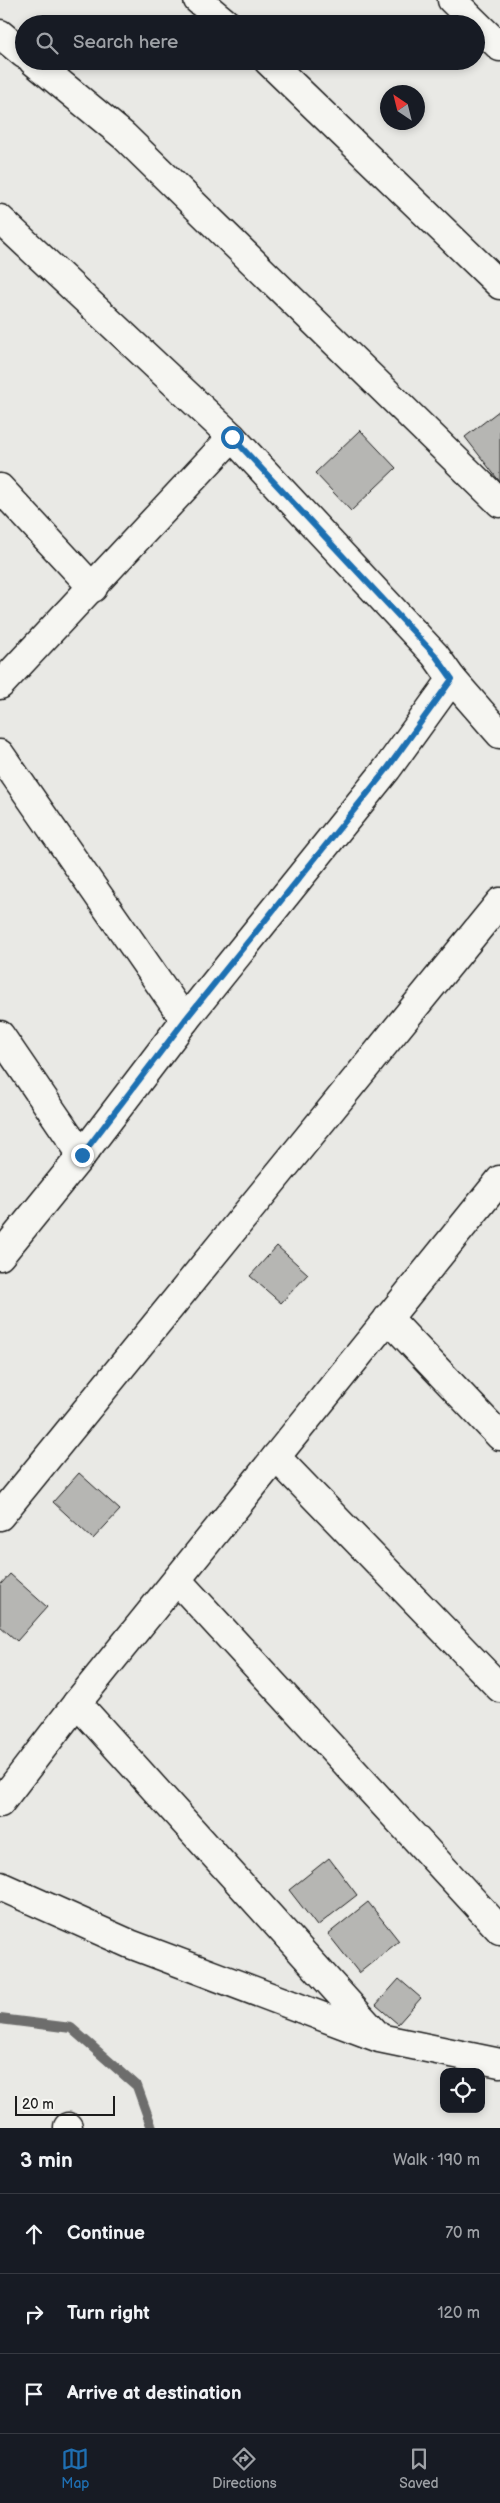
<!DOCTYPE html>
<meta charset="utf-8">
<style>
:root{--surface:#171b24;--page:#242831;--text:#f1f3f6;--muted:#9ea1a6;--line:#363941;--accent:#1f6fb2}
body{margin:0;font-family:"Balsamiq Sans",sans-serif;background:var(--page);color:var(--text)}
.controls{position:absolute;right:15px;bottom:15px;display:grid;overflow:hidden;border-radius:10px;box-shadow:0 2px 8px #0003}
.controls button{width:45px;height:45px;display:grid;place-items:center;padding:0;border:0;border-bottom:1px solid var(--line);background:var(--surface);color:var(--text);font:25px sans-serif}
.compass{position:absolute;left:380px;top:85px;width:45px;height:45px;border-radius:50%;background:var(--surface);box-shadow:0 2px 8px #0003;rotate:325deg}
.scale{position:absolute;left:15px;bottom:12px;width:100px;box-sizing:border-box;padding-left:5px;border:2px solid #1c1c1c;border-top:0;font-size:14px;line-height:18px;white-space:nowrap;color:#1c1c1c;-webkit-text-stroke:4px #f6f6f2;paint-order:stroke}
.stop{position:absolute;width:15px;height:15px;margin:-11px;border:4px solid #1f6fb2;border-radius:50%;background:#fff}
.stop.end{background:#1f6fb2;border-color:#fff;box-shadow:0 1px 5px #0008}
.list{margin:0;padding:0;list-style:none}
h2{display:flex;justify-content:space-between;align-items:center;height:65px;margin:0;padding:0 20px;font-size:21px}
h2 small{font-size:16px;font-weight:400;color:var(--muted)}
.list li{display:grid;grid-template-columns:32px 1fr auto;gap:15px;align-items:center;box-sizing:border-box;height:80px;padding:0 20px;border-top:1px solid var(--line)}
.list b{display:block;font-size:19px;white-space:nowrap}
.list em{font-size:16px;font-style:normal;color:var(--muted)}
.icon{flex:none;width:28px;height:28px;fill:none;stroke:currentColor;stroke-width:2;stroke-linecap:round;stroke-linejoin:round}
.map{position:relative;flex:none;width:500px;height:2128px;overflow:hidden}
.search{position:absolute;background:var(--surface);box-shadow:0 2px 8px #0003;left:15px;right:15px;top:15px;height:55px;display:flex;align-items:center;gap:12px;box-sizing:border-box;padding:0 18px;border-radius:28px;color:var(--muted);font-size:19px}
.sheet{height:305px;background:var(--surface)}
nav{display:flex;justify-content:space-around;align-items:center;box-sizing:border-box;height:70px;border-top:1px solid var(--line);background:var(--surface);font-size:14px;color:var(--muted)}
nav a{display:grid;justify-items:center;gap:2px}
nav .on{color:var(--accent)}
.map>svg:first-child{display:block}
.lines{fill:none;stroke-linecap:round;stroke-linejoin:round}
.stream{stroke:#6d6d6c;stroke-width:10}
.building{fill:#b6b6b3;stroke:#1c1c1c}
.street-casing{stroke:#1c1c1c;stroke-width:31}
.street{stroke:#f6f6f2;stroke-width:28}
.route{stroke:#1f6fb2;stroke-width:6}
</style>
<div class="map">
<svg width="500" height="2128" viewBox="0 0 500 2128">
<rect width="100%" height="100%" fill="#e9e9e5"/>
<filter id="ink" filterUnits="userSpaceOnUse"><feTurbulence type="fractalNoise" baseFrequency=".02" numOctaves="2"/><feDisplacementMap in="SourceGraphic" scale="10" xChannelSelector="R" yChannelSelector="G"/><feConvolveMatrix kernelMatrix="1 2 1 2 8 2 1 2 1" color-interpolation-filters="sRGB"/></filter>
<g filter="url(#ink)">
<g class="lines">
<path class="stream" d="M0 2019 71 2028 137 2086 152 2128"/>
</g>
<g class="building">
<path d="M500 410V482L465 437Z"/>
<path d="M360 430 396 468 351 511 315 473Z"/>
<path d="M277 1246 308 1274 281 1303 250 1276Z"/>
<path d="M79 1473 120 1510 93 1539 53 1502Z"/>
<path d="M10 1574 47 1607 17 1641 0 1626V1585Z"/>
<path d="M329 1858 357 1895 317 1926 289 1890Z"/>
<path d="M368 1902 399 1941 359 1973 328 1934Z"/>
<path d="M399 1979 421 1998 398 2024 376 2005Z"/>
</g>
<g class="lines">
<g class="street-casing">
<g id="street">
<path d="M198 0 227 24"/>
<path d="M452 0 500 47"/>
<path d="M0 34 24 54"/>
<path d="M33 61 124 136 500 503"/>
<path d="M268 61 500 285"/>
<path d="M0 219 232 437 435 655 452 679 500 734"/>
<path d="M0 488 93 588"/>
<path d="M0 685 232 437"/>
<path d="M0 754 185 1020"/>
<path d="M0 1035 82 1155"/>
<path d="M0 1256 82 1155 185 1020 387 769 452 679"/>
<path d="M388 1318 500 1436"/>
<path d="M276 1457 500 1688"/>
<path d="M0 1516 500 902"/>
<path d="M177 1580 500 1930"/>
<path d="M77 1703 376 2034"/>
<path d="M0 1803 77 1703 500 1180"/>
<path d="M0 1886 130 1944 379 2038 500 2063"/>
<path d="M68 2128V2127"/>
</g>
</g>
<use href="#street" class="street"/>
</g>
</g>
<g class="lines" filter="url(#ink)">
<path class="route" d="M82 1155 185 1020 387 769 452 679 435 655 232 437"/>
</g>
</svg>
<div class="controls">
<button><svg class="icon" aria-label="locate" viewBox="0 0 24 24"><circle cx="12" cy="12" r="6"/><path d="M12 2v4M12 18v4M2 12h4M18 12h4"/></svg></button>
</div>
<svg class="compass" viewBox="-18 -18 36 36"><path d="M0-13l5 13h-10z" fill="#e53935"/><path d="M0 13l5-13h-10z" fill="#9ea1a6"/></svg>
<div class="scale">20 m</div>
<div class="stop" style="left:232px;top:437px"></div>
<div class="stop end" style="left:82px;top:1155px"></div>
<div class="search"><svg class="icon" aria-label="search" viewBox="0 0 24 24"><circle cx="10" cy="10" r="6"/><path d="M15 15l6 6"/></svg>Search here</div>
</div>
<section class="sheet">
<h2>3 min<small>Walk · 190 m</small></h2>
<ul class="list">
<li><svg class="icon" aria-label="ahead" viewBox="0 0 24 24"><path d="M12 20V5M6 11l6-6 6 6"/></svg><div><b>Continue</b></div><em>70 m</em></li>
<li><svg class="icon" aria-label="right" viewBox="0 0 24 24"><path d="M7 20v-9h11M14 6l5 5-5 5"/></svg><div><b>Turn right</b></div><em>120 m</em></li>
<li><svg class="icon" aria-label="arrive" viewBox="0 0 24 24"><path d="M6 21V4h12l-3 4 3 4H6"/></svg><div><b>Arrive at destination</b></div></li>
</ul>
</section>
<nav>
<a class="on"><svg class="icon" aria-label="map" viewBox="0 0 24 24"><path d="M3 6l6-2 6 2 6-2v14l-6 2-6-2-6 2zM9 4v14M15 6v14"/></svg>Map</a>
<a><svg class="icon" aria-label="directions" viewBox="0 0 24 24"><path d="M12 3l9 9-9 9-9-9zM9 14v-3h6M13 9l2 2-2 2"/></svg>Directions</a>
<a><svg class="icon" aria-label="saved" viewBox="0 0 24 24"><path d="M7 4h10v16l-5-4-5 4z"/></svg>Saved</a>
</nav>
